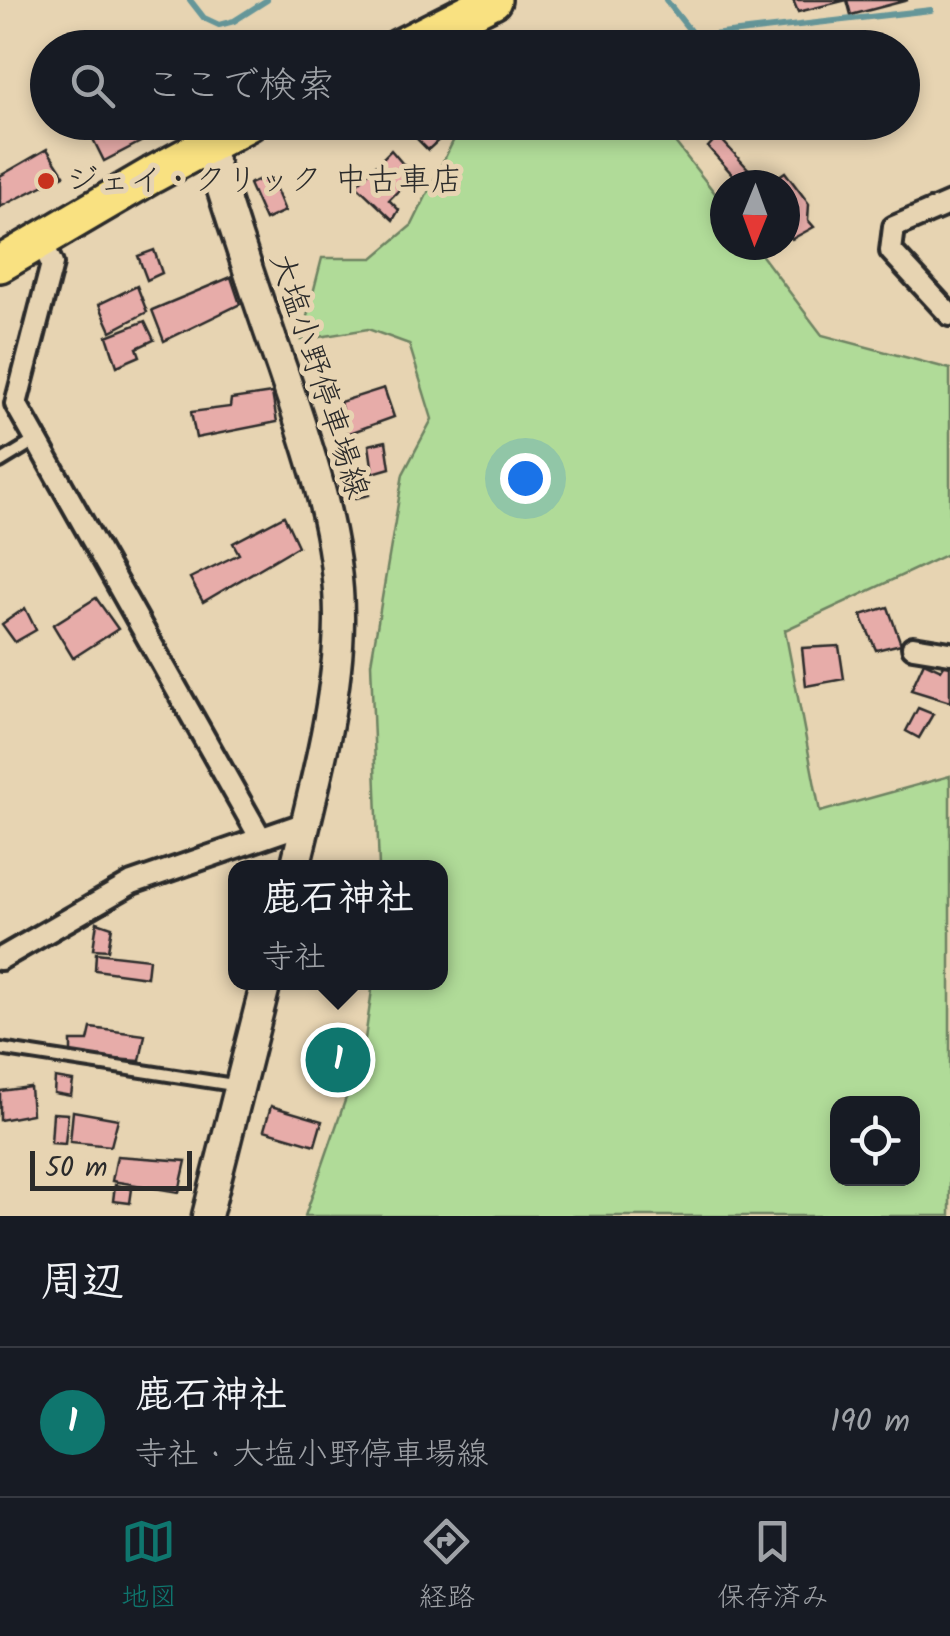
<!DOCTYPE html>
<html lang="ja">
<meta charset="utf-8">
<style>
:root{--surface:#171b24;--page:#20242c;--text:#f1f3f6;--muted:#9ea1a6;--line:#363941;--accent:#0f766e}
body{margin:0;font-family:Kalam,"Klee One",sans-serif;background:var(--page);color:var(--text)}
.controls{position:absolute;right:30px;bottom:30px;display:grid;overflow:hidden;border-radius:20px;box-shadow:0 5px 15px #0003}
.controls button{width:90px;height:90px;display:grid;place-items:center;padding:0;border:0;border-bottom:2px solid var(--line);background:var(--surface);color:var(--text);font:50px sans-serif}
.compass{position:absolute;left:710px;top:170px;width:90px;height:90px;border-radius:50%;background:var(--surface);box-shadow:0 5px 15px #0003;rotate:181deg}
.scale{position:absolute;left:30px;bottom:25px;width:162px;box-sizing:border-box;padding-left:10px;border:5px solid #2b2b2b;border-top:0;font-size:28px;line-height:35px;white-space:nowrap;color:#2b2b2b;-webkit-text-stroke:8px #e7d4b2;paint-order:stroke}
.you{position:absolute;left:525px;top:478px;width:35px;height:35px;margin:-25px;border:8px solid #fff;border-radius:50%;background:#1a73e8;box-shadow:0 0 0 15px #1a73e833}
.badge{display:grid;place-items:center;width:65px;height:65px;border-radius:50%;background:var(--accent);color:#fff;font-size:32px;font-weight:700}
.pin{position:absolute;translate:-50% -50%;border:5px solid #fff;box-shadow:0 2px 10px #0006}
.popup{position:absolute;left:228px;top:860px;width:220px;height:130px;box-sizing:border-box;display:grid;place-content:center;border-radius:20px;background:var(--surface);filter:drop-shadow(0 2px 8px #0005);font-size:32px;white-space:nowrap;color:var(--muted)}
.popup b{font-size:38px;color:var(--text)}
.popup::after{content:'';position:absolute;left:50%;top:100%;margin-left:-20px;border:20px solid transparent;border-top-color:var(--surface)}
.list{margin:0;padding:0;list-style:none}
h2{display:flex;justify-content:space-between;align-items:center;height:130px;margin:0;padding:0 40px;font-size:42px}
h2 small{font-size:32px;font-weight:400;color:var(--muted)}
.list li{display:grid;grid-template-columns:65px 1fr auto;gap:30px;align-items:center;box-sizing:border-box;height:150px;padding:0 40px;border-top:2px solid var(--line)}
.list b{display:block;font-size:38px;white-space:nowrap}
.list p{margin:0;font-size:32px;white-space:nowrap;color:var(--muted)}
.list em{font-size:32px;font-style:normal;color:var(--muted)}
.icon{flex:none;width:55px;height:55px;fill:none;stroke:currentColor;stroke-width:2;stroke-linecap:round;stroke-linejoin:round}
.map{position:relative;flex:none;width:950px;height:1216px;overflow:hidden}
.search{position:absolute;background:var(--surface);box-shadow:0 5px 15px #0003;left:30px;right:30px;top:30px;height:110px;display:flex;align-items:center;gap:25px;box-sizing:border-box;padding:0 35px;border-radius:55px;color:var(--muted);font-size:38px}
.sheet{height:280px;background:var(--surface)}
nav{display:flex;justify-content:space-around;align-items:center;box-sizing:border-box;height:140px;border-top:2px solid var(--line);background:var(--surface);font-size:28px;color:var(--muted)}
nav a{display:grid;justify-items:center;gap:5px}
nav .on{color:var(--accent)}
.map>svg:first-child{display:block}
.green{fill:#b0db98;stroke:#6e8362;stroke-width:2.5;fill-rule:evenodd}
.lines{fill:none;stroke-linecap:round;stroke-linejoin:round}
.stream{stroke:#659699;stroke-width:6}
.building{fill:#e7aca9;stroke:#2b2b2b;stroke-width:2.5}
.lane-casing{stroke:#2b2b2b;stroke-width:18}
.street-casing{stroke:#2b2b2b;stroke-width:28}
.secondary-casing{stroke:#2b2b2b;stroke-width:35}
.highway-casing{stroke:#2b2b2b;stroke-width:42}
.lane{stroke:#e7d4b2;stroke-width:10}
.street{stroke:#e7d4b2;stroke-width:20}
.secondary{stroke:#e7d4b2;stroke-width:28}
.highway{stroke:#f9e181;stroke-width:35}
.poi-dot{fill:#c8321e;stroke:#e7d4b2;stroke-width:4}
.labels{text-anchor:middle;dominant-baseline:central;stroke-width:10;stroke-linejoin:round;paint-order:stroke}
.poi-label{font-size:32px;fill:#2b2b2b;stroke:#e7d4b2;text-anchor:start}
.street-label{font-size:32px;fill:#2b2b2b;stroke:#e7d4b2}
</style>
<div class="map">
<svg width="950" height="1216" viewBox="0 0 950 1216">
<rect width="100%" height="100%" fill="#e7d4b2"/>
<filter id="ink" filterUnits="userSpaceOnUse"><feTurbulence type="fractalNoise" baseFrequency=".01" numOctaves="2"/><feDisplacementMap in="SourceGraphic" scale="20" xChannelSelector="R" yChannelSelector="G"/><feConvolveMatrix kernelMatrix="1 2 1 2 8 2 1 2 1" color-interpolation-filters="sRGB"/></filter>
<g filter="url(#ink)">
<path class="green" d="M660 123 725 206V245H754L822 335 950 369V553L785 630 820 812 950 776V1216H305L364 1046 373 983 440 982V868L379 867 371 663 403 474 432 419 409 344 368 329 301 340 322 258H373L412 225 462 123ZM838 1104H912V1178H838Z"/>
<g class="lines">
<g class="stream">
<path d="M190 0 204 18 219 25 234 21 267 0"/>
<path d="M666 0 695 37 931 10"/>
</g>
</g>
<g class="building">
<path d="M793 0H908L851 15 847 0 798 12Z"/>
<path d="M117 122H145L152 136 104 161 92 137Z"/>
<path d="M418 122H427L441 138 428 150 410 132Z"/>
<path d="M718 136 754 175 741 184 708 147Z"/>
<path d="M47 149 64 175 0 207V176Z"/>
<path d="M391 150 413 176 389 200 399 210 393 220 356 185Z"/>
<path d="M785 172 809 204 808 220 814 227 792 239 785 231V185H766Z"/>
<path d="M270 175 285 211 265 220 249 184Z"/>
<path d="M154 250 162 273 147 280 138 256Z"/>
<path d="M231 277 240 304 164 341 152 310Z"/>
<path d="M137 286 147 312 111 331 99 304Z"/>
<path d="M145 321 154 340 137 348 140 356 117 366 107 336Z"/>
<path d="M384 388 394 417 347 434 340 402Z"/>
<path d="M272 393 277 422 196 438 191 412 230 407 231 399Z"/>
<path d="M386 441 390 468 373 473 369 445Z"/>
<path d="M366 477 369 495 342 501 339 483Z"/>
<path d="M284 516 298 546 203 602 190 578 239 554 233 543Z"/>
<path d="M96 598 118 629 73 658 53 625Z"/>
<path d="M888 607 901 644 876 650 861 615Z"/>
<path d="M25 608 36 630 15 642 2 624Z"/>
<path d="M839 646 844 679 806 686 802 648Z"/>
<path d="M950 656V702L911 690 924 662 941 670Z"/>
<path d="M918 708 933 714 919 738 906 731Z"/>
<path d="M97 922 112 927 108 950 93 949Z"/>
<path d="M96 953 149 959 147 977 95 970Z"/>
<path d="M91 1028 145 1035 140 1061 71 1056V1041H88Z"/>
<path d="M333 1050 351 1055 344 1077 326 1072Z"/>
<path d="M55 1078 73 1081 71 1096 54 1093Z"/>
<path d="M30 1087 32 1114 0 1120V1091Z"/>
<path d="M271 1106 322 1121 315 1145 264 1130Z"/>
<path d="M73 1111 118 1119 111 1146 70 1142Z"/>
<path d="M53 1113 68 1114 65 1144 51 1143Z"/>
<path d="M117 1156 186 1161 179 1192 112 1181Z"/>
<path d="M115 1185 132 1189 130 1203 113 1201Z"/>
</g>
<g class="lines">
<g class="lane-casing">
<g id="lane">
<path d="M0 462 36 440"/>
<path d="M0 1049 240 1086"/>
</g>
</g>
<g class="street-casing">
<g id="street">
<path d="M950 203 894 227 891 251 950 315"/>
<path d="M41 240 52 264 16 404 260 837"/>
<path d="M913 647 950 653"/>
<path d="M0 959 132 883 306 823"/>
</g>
</g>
<g class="secondary-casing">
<g id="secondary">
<path d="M208 145C231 220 256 295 282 369 309 449 340 535 339 621 338 703 314 787 295 868"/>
<path d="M207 1216 266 982"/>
</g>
</g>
<g class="highway-casing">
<g id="highway">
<path d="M398 48 493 0"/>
<path d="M0 264 152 175 250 122"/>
</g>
</g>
<use href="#lane" class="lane"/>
<use href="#street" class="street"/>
<use href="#secondary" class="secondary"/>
<use href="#highway" class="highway"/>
</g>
</g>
<circle class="poi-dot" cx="46" cy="181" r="10"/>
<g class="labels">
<g class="poi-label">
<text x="66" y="181">ジェイ・クリック 中古車店</text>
</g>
<g class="street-label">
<text transform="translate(318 376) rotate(72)">大塩小野停車場線</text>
</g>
</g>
</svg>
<div class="controls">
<button><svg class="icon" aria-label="locate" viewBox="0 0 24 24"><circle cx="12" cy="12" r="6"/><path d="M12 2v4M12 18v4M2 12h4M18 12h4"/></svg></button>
</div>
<svg class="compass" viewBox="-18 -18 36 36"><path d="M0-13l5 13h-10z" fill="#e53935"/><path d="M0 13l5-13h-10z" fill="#9ea1a6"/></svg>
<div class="scale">50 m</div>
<div class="you"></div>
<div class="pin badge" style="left:338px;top:1060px">1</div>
<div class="popup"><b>鹿石神社</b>寺社</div>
<div class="search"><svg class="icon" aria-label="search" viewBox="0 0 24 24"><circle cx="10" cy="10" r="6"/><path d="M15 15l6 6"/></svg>ここで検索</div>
</div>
<section class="sheet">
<h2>周辺<small></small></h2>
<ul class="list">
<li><span class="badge">1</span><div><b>鹿石神社</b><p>寺社 · 大塩小野停車場線</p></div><em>190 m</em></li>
</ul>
</section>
<nav>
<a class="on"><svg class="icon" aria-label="map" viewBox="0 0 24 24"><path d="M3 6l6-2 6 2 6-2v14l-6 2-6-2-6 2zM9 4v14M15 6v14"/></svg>地図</a>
<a><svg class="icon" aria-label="directions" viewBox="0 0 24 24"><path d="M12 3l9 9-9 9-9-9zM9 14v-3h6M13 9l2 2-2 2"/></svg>経路</a>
<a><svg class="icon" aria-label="saved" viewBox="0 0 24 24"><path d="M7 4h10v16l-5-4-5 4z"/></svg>保存済み</a>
</nav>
